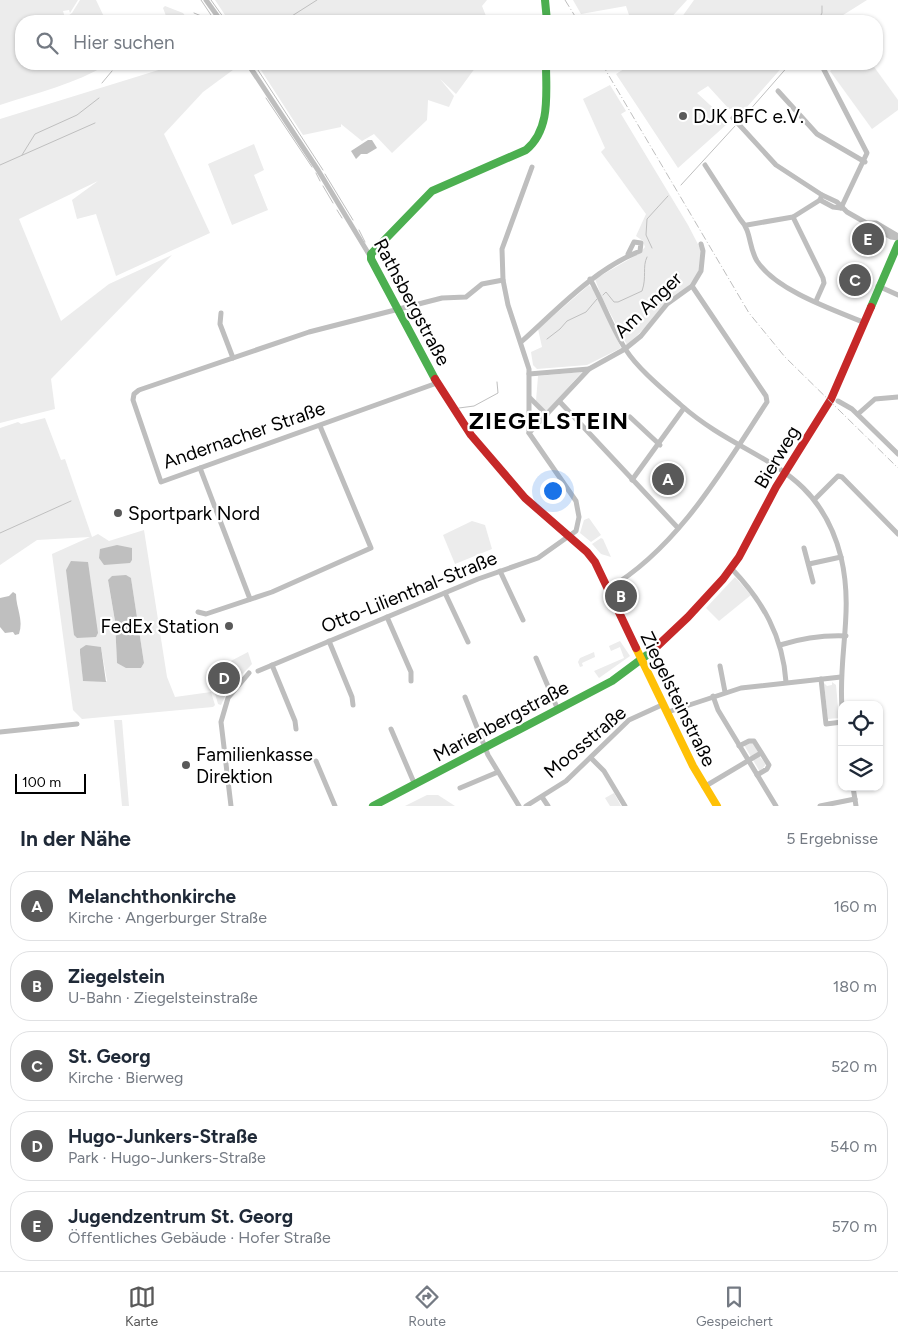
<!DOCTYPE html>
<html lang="de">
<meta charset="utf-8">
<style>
:root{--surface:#fff;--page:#f2f2f3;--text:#1f2937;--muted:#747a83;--line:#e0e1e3;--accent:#595959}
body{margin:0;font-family:Figtree,sans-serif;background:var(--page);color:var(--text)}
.controls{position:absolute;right:15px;bottom:15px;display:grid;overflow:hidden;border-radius:10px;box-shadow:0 1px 4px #0004}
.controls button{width:45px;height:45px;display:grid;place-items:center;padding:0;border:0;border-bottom:1px solid var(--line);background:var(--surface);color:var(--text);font:25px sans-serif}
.scale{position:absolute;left:15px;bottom:12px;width:71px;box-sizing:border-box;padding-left:5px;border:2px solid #000;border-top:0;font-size:14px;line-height:18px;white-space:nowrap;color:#000;-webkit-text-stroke:4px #fff;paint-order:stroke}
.you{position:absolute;left:552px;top:490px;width:18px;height:18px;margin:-12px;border:4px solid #fff;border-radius:50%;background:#1a73e8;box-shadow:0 0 0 8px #1a73e833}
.badge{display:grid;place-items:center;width:32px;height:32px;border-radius:50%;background:var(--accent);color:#fff;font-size:16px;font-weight:700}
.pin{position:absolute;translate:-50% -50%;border:2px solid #fff;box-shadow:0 1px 5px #0006}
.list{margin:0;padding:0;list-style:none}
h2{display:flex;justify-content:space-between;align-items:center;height:65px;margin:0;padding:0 20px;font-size:21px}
h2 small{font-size:16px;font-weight:400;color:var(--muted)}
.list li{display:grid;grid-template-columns:32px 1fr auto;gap:15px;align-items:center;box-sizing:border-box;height:70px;margin:0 10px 10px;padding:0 10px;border:1px solid var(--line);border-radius:20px}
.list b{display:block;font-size:19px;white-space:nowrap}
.list p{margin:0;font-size:16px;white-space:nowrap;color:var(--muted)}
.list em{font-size:16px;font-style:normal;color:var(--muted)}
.icon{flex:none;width:28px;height:28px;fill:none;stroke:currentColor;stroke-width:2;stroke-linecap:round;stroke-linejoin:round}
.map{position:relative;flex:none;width:898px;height:806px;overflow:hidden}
.search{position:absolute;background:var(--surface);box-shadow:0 1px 4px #0004;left:15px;right:15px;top:15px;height:55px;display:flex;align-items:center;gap:12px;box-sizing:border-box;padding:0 18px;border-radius:20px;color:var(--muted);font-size:19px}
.sheet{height:465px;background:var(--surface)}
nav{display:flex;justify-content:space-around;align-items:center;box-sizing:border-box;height:70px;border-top:1px solid var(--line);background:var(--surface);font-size:14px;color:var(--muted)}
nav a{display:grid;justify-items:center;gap:2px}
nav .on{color:var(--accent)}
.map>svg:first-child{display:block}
.green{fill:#ececec;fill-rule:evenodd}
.water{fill:#bfbfbf}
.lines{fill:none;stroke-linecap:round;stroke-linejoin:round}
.stream{stroke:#bfbfbf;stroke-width:1}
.street{stroke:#bebebe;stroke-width:5}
.fast{stroke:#4caf50;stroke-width:8}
.slow{stroke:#ffc107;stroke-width:8}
.jam{stroke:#c62828;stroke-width:8}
.rail{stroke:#bebebe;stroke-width:1;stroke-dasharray:8 2.5 1 2.5;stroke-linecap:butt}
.poi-dot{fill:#595959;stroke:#fff;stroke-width:2}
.labels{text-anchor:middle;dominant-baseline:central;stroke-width:4.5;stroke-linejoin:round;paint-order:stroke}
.poi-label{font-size:19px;fill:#000;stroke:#fff;text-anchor:start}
.street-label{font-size:19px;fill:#000;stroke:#fff}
.district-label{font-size:24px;font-weight:bold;letter-spacing:1px;fill:#000;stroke:#fff}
</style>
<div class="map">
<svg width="898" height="806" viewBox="0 0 898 806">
<rect width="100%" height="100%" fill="#fff"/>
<g class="green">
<path d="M0 0H78L70 13 69 10 63 11 65 18 72 13 80 0H96L106 21H21V64H108C75 84 37 93 0 105Z"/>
<path d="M215 0H487L482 6 486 16 480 21H229Z"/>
<path d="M573 0H687L668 21H631L626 6 581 14Z"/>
<path d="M694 0H867L840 17 843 21H679Z"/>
<path d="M165 6 183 13 189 21H168L163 8Z"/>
<path d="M178 64H241L203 92 164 134 210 233 116 276 96 214 77 219 72 200 98 181 19 219 61 321 109 284 172 255 51 379 55 409 0 423V119Z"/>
<path d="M257 64H478L456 94 440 79 454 96 449 107 428 100 427 120 392 153 374 134 362 141 341 124V127L303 135Z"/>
<path d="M632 64H785L739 116 732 108 729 109 708 86 697 93 722 116 726 125 678 168 616 74Z"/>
<path d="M841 64H872L898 100V110L872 129 830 71Z"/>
<path d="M610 85 626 111 621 114 688 225 702 252 700 272 690 284 627 345 602 298 595 279 640 253 645 247 643 241 636 236 646 214 601 152 605 148 583 99Z"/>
<path d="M254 144 264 170 254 175 268 210 232 225 208 164Z"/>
<path d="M589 285 594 290 621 348 587 365 537 369 533 365 531 352 542 347 538 329Z"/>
<path d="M582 372 546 412 536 401 538 376Z"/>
<path d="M45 418 61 460 65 459 92 537 98 534 109 541 144 530 167 677 175 697 211 692 215 705 213 707 82 719 73 710 52 554 90 537 37 540 0 565V428L18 422 21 424ZM131 578 144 663 141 668 117 663 115 621 108 581ZM101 647 107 681H83L80 649Z"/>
<path d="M589 518 601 535 591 542 580 533 584 520Z"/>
<path d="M472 521 485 525 492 549 455 564 443 535Z"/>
<path d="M601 538 603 539 611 557 601 554 592 544Z"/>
<path d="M735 577 751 595 719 621 706 608Z"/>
<path d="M620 641 630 656 599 678 594 671 624 658 620 647 611 651 609 646Z"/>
<path d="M248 652 252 664 229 688 221 705 218 704 208 669 227 663Z"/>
<path d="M594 652 595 657 582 663 583 666 580 667 578 662 580 658Z"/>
<path d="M832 682 836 685 839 718 828 719 824 683 827 686 832 685Z"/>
<path d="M114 720H122L129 806H122Z"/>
<path d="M750 742 754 743 758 753 751 757 744 745Z"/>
<path d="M759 756 766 764 760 772 753 760Z"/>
<path d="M614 793 621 806H610L605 798Z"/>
<path d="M427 795H438L455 806H405Z"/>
</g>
<g class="water">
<path d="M368 140H372L377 148 367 154H361L356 159 351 151Z"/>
<path d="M117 545 132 548V560L130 563 104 565 99 558 100 549Z"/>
<path d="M71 561 88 562 98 633 96 637 77 638 74 635 66 570Z"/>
<path d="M126 575 131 578 144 663 141 668H126L117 663 115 621 108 580 112 576Z"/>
<path d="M13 592 16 594C16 608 24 620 19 634L15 635 13 632 5 633 0 627V598L9 596Z"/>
<path d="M86 645 101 647 106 682 83 681 80 653V649Z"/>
</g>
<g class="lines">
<g class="stream">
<path d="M201 0 215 21"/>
<path d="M211 0 226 21"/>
<path d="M194 13 211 20"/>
<path d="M284 21 317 0"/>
<path d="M818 21 822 13V6"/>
<path d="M254 64 323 170"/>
<path d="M102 83 112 71"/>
<path d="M266 98 312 167"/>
<path d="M741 120 790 64"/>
<path d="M22 155 35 134 77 115 99 98"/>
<path d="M0 165 95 123"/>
<path d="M316 173 320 181"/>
<path d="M325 174 353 220"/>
<path d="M681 185 735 126"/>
<path d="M323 186 333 203"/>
<path d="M337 210 342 218"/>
<path d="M359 230 365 242"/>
<path d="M652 248 646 235 647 219 668 196"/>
<path d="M603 295 606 292 614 302H618L642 291C647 277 642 267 647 257"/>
<path d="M547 339 560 329 567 321 586 312 597 299"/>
<path d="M459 408 474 406 498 393 497 382"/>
<path d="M0 533 71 501"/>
</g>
<g class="street">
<path d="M206 0 221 21"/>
<path d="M248 64 318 170 370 256"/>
<path d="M821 64 867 153 841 208"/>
<path d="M778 91 817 134 865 162"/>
<path d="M733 118 776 165 822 195 820 200"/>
<path d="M705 165 740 219C752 232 748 246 757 261 776 290 831 309 863 322"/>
<path d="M822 195 837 202 847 212 891 237 898 238"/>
<path d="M820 200 833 207 841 208"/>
<path d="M793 217 823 278 824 283 816 301"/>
<path d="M868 223H876L898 236"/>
<path d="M747 225 793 217 820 200"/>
<path d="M590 279C603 302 612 329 626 350 638 369 665 391 682 406 746 462 817 462 841 557 854 612 838 655 842 708"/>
<path d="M878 286 898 295"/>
<path d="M221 313 220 324 233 358"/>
<path d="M521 342C558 309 593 270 640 251L641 243 634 242 628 254"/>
<path d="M529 374 589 369"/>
<path d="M437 383 161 482 133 400 134 394 139 390 309 332 442 298 466 297 482 284 503 280"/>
<path d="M530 398 547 415"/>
<path d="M838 401 852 409 898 454"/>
<path d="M560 402 678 528"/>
<path d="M858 414 875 399 898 397"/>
<path d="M630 417 660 445"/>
<path d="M529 433 589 369 625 349 641 336 667 304 692 286 701 271 703 251 701 244"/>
<path d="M200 468 250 599"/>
<path d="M632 480 684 408"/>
<path d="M815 499 838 476 842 477 898 534"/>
<path d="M804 548 813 582"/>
<path d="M809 564 841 557"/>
<path d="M731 568C763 601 783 637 786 682"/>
<path d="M500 571 523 620"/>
<path d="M608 589C679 547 723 469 767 402L766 396 692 286"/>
<path d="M445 593 468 642"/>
<path d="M198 612 206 614 272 592 371 548 320 426"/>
<path d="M387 617 411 672V681"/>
<path d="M329 641 352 697 353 705"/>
<path d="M780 645C803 638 822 635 846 636"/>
<path d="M536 658 558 710"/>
<path d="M272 665 295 721 296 729"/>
<path d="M720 666 725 692"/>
<path d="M258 671 478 579 538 558 576 531 579 517 576 501 529 433V369L508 305 503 280 502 249 532 167"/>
<path d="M821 679 826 724 842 722"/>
<path d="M713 696 718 710 776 806"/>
<path d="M465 697 488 755 519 806"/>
<path d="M668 712 741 688 841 677"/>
<path d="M391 729 415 785"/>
<path d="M0 732 77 724"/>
<path d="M739 746 749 741H754L769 765 767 769 757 775"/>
<path d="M591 758 604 771 625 806"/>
<path d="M316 761 335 806"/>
<path d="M704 787 761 753"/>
<path d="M853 787 856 806"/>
<path d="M460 788 498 772"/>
<path d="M542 797 548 806"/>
<path d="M231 806 221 722 228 698 249 673"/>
<path d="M526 806 566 781 629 720 664 704"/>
<path d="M820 806 855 799"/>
</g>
<g class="fast">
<path d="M545 0 547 21"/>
<path d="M871 307 898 244"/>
<path d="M435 379 371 259V254L432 191 526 150C551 129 546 94 546 64"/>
<path d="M373 806 612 681 651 652"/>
</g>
<path class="slow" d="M636 648 693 766 717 806"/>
<g class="jam">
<path d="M435 379 471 435 525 498 587 552 595 562 636 648"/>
<path d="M651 652 688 617 723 579 739 557 776 487 831 399 871 307"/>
</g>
<g class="rail">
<path d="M565 0 578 21"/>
<path d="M602 64 749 313 785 357 898 468"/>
</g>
</g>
<g class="poi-dot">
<circle cx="683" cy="116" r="5"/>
<circle cx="118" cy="513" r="5"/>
<circle cx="229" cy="626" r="5"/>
<circle cx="186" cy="765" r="5"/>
</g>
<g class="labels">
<g class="poi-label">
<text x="693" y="116">DJK BFC e.V.</text>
<text x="128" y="513">Sportpark Nord</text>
<text x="219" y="626" text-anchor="end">FedEx Station</text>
<text x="196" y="754">Familienkasse<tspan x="196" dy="22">Direktion</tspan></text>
</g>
<g class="street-label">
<text transform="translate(412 302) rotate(62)">Rathsbergstraße</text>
<text transform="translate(648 305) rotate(-44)">Am Anger</text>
<text transform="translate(244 435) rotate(-19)">Andernacher Straße</text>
<text transform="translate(777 457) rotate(-59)">Bierweg</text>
<text transform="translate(409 592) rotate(-22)">Otto-Lilienthal-Straße</text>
<text transform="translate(678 699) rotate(64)">Ziegelsteinstraße</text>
<text transform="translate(501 721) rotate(-28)">Marienbergstraße</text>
<text transform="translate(585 742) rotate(-40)">Moosstraße</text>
</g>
<g class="district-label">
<text x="549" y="420">ZIEGELSTEIN</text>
</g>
</g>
</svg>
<div class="controls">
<button><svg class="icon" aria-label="locate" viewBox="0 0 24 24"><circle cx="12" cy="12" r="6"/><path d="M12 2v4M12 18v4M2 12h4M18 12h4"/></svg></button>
<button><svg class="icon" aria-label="layers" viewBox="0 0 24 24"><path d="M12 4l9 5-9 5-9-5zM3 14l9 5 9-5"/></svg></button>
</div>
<div class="scale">100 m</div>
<div class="you"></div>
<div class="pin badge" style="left:668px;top:479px">A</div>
<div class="pin badge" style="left:621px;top:596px">B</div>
<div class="pin badge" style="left:855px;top:280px">C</div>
<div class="pin badge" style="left:224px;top:678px">D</div>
<div class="pin badge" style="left:868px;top:239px">E</div>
<div class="search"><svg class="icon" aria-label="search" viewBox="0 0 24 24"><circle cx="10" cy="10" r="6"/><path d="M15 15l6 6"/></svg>Hier suchen</div>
</div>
<section class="sheet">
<h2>In der Nähe<small>5 Ergebnisse</small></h2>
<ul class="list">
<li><span class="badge">A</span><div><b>Melanchthonkirche</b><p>Kirche · Angerburger Straße</p></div><em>160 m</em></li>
<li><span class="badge">B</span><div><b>Ziegelstein</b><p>U-Bahn · Ziegelsteinstraße</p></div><em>180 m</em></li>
<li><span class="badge">C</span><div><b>St. Georg</b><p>Kirche · Bierweg</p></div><em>520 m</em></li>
<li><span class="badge">D</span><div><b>Hugo-Junkers-Straße</b><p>Park · Hugo-Junkers-Straße</p></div><em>540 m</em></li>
<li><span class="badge">E</span><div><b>Jugendzentrum St. Georg</b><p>Öffentliches Gebäude · Hofer Straße</p></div><em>570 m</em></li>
</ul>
</section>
<nav>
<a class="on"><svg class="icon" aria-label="map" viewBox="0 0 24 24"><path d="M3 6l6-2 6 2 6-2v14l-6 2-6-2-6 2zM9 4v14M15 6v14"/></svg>Karte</a>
<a><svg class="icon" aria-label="directions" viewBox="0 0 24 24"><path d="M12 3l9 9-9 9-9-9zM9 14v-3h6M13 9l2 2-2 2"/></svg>Route</a>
<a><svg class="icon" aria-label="saved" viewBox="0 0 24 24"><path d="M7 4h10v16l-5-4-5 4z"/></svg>Gespeichert</a>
</nav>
